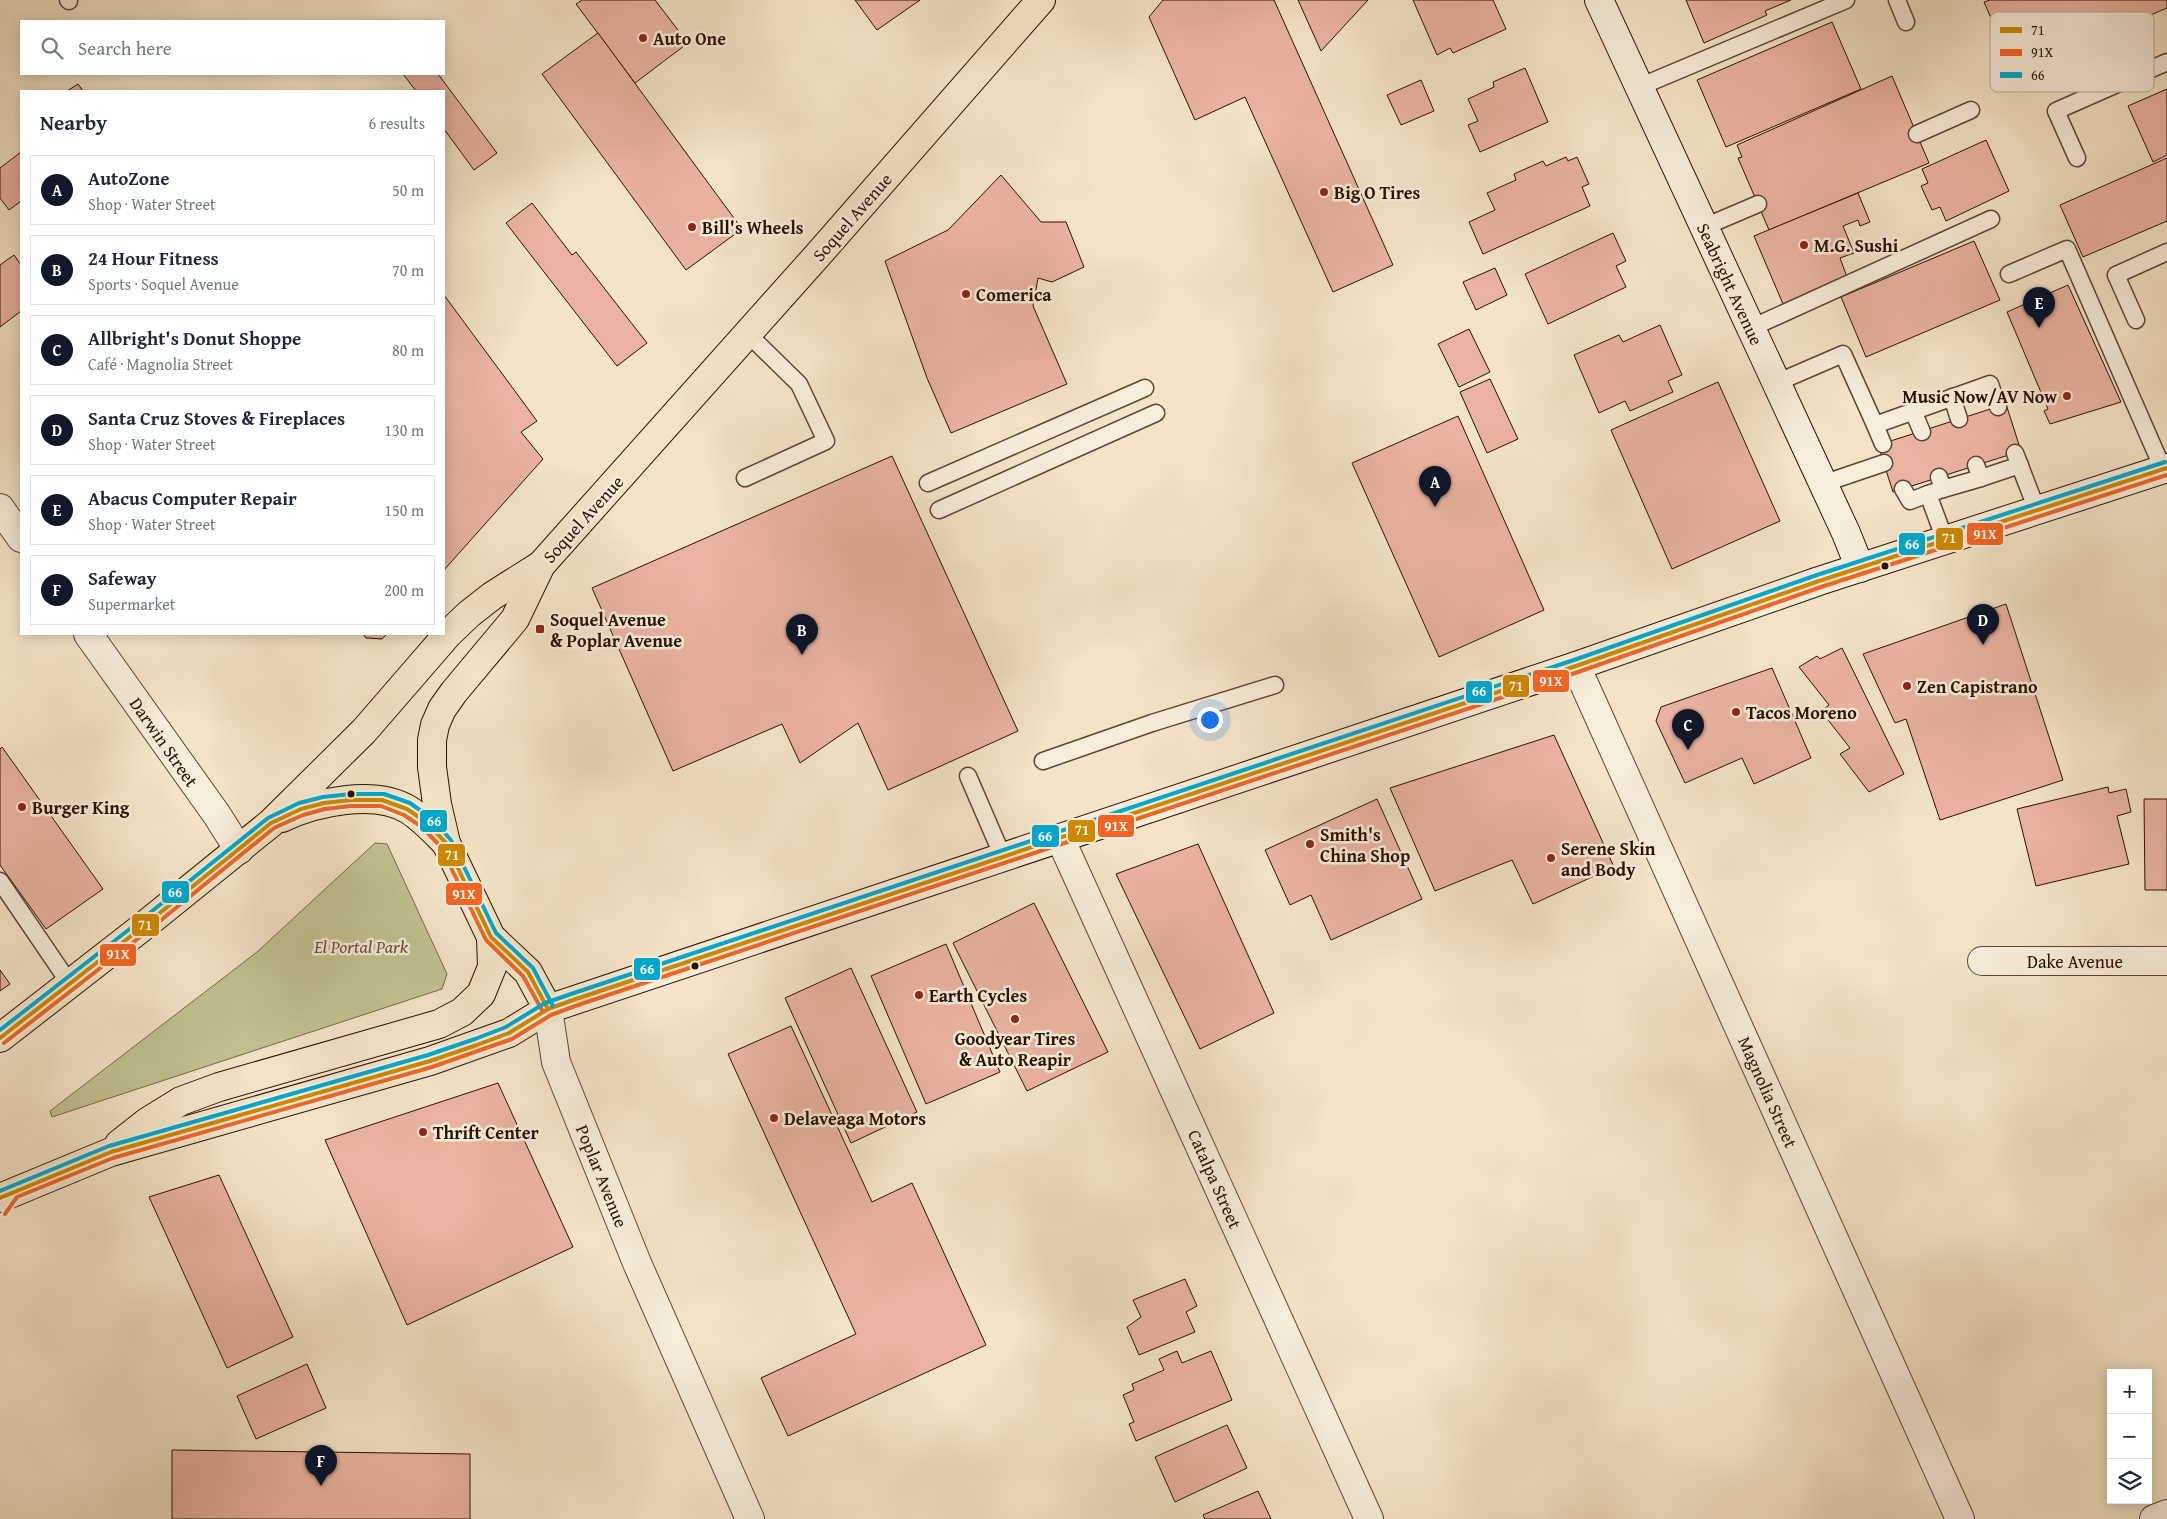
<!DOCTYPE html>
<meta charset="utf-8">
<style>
:root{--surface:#fff;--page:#f6f6f7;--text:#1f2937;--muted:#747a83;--line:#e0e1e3;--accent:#111827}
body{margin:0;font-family:"Gentium Book Plus",serif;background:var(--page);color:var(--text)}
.controls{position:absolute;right:15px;bottom:15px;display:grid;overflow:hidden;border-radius:0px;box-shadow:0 2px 12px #0003}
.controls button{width:45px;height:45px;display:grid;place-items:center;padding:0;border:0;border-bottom:1px solid var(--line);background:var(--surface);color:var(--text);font:25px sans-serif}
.you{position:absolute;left:1209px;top:719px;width:18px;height:18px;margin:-12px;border:4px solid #fff;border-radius:50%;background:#1a73e8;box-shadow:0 0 0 8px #1a73e833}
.badge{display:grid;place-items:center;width:32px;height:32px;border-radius:50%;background:var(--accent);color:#fff;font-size:16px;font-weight:700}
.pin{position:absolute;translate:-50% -41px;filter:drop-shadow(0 1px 2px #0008)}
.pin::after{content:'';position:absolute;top:26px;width:18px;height:15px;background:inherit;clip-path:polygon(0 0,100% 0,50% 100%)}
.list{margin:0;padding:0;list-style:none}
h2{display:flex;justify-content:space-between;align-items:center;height:65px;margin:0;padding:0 20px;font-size:21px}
h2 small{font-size:16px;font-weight:400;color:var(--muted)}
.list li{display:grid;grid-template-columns:32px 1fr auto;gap:15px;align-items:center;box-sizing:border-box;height:70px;margin:0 10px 10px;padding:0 10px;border:1px solid var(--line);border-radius:0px}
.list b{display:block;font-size:19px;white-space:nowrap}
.list p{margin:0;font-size:16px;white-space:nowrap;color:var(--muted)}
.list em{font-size:16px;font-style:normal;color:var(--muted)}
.icon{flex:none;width:28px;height:28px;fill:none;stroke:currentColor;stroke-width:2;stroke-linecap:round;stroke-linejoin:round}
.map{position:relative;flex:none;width:2167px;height:1519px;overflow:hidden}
.search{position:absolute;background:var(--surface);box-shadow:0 2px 12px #0003;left:20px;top:20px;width:425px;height:55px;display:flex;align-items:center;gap:12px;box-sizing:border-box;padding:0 18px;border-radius:0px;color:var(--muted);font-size:19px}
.panel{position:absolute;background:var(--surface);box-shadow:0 2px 12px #0003;left:20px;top:90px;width:425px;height:545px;border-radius:0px}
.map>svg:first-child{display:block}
.green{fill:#c2c291;stroke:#766848}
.building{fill:#eab3a1;stroke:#2a0f00}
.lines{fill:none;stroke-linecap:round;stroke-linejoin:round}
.lane-casing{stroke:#5c4432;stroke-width:19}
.street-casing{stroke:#5c4432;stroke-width:30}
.secondary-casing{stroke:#2a0f00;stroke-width:30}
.primary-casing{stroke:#2a0f00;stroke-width:30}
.lane{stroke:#f7eddb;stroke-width:16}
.street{stroke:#f7eddb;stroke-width:28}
.secondary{stroke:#f7eddb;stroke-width:28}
.primary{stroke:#f3e4c7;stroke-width:28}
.bus-1-casing{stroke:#f7eddb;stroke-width:8}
.bus-2-casing{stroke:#f7eddb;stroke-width:8}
.bus-3-casing{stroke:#f7eddb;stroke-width:8}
.bus-1{stroke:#ce8800;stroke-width:4}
.bus-2{stroke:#f26522;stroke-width:4}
.bus-3{stroke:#00a9ce;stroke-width:4}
.poi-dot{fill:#8f2418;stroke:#f7eddb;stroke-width:2}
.bus-dot{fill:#2a0f00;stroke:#f7eddb;stroke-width:2}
.labels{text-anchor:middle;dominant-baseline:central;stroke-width:5;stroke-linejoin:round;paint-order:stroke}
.poi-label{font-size:18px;font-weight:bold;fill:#2a0f00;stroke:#f7eddb;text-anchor:start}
.street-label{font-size:18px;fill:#2a0f00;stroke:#f7eddb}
.park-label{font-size:18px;font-style:italic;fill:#5f4e33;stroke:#f7eddb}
.key{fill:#f7eddb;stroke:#baaa99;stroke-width:1}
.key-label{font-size:14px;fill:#2a0f00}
.line-badge{stroke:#f7eddb;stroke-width:2}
.badge-label{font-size:14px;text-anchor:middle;font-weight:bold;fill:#fff}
</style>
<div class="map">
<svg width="2167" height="1519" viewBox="0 0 2167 1519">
<rect width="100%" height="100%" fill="#f3e4c7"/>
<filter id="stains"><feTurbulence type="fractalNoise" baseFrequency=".004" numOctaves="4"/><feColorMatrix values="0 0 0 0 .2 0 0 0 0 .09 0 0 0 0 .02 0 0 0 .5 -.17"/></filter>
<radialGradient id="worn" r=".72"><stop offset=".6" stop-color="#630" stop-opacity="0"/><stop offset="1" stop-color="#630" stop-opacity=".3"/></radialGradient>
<path class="green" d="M375 843 387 844 447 974 442 989 52 1117 50 1111 257 952Z"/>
<g class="building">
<path d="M582 0H655L688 43 635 83 576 4Z"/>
<path d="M855 0H920L877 30Z"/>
<path d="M1163 0H1274L1393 265 1333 292 1245 97 1195 120 1149 17Z"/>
<path d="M1298 0H1368L1321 51Z"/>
<path d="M1413 0H1493L1506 29 1453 53 1450 48 1437 55Z"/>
<path d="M1686 0H1791L1765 11 1767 15 1704 43Z"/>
<path d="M1990 0H2167V8L2015 73 1984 2Z"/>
<path d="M1832 22 1861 89 1726 147 1697 80Z"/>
<path d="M598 33 742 229 686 270 542 74Z"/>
<path d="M1525 68 1548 122 1480 152 1468 125 1478 121 1468 99 1494 87 1493 82Z"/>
<path d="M403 74H438L497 153 474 170 444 129V91H416Z"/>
<path d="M1892 76 1929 163 1769 230 1738 158 1742 157 1737 145Z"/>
<path d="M1421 80 1434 111 1401 125 1387 95Z"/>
<path d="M78 84 83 91H67Z"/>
<path d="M2167 89V155L2153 162 2128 106Z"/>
<path d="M1986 140 2009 191 1946 221 1940 207 1932 210 1921 186 1928 183 1922 169Z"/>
<path d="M21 152V201L9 210 0 198V168Z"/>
<path d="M1566 157 1568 161 1577 157 1589 184 1582 187 1590 206 1483 254 1469 222 1495 210 1487 193 1516 180 1514 174 1543 161 1546 166Z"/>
<path d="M2167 158V221L2083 257 2060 205Z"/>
<path d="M1001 175 1041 222H1066L1084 267 1052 282 1038 278 1033 306 1067 384 951 433 927 378 885 261 948 230Z"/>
<path d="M1858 193 1870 222 1860 226 1858 220 1843 226 1854 253 1840 258 1847 277 1783 304 1754 236Z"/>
<path d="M532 203 572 255 576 252 647 343 617 366 506 223Z"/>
<path d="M1613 233 1626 261 1616 266 1626 287 1548 324 1525 274Z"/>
<path d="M1974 241 2000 300 1866 357 1841 297Z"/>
<path d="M14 255 21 265V311L0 327V265Z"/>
<path d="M1495 268 1507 295 1476 310 1463 282Z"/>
<path d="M2068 285 2121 402 2050 424 2044 411 2048 409 2007 312Z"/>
<path d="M444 295 537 421 521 432 543 459 444 570Z"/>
<path d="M1660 325 1682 375 1668 381 1673 392 1630 411 1625 401 1599 413 1574 355 1619 335 1623 342Z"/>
<path d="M1469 329 1490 372 1459 387 1438 344Z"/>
<path d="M1490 379 1518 439 1487 453 1460 392Z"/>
<path d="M1718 382 1780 521 1672 569 1611 430Z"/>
<path d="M2006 404 2021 451 1893 492 1878 445Z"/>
<path d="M1458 416 1544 610 1439 657 1352 463Z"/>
<path d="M892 456 1018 731 888 790 858 723 800 763 782 724 673 771 592 588Z"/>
<path d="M2006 604 2063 780 1940 820 1906 719 1895 723 1863 654Z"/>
<path d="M363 634H387L382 639 366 638Z"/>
<path d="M1842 648 1904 774 1869 792 1840 754 1850 748 1821 711 1829 705 1799 667 1817 656 1820 659Z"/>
<path d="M1772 668 1811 758 1754 784 1742 758 1685 783 1656 721 1661 707Z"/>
<path d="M1554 735 1614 867 1533 904 1512 860 1435 891 1390 788Z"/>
<path d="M2 747 103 889 46 929 0 865V749Z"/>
<path d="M2108 787 2109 793 2126 789 2131 812 2117 816 2129 864 2036 886 2017 809Z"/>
<path d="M1377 799 1422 899 1331 940 1311 895 1290 905 1265 850Z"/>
<path d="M2144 799H2167V890H2145Z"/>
<path d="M1198 844 1274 1013 1200 1049 1116 874Z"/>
<path d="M1034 903 1108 1052 1027 1091 953 943Z"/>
<path d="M946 944 1000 1072 926 1104 871 976Z"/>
<path d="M851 968 917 1112 851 1143 785 998Z"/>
<path d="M0 970 10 984 0 991Z"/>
<path d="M791 1026 872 1202 912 1183 986 1345 788 1436 761 1378 856 1334 728 1054Z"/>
<path d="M498 1083 573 1247 407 1325 325 1140Z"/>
<path d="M219 1175 293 1337 227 1368 149 1197Z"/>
<path d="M1185 1279 1197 1306 1186 1312 1195 1332 1139 1355 1127 1327 1141 1317 1133 1300Z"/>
<path d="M1177 1351 1182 1363 1211 1351 1232 1400 1136 1441 1129 1424 1134 1422 1123 1395 1134 1390 1132 1384 1164 1370 1159 1359Z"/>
<path d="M307 1364 326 1408 256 1439 237 1396Z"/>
<path d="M1227 1425 1247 1468 1175 1502 1155 1457Z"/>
<path d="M172 1450 470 1454V1519H172Z"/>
<path d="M1258 1491 1271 1519H1205L1203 1515Z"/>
</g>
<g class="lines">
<g class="lane-casing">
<g id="lane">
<path d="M68 0 69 1"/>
<path d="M1897 0 1906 22"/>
<path d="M1639 87 1846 0"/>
<path d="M1917 134 1971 110"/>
<path d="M2077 158 2056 111 2167 62"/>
<path d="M1704 227 1758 204"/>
<path d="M2009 274 2067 249 2163 469"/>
<path d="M2136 320 2116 275 2167 252"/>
<path d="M1751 328 1991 219"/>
<path d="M1776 383 1843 354 1875 425 1990 384 1998 407"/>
<path d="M1952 397 1959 419"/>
<path d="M1913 411 1922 432"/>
<path d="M1875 425 1883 444"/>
<path d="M2015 453 2037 510"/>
<path d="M1976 465 1981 478 2020 465"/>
<path d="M1939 477 1943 489 1981 478"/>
<path d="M745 478 826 441 799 384 748 334"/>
<path d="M928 483 1145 388"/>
<path d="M1822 484 1884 463"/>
<path d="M1903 489 1910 501 1928 494"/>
<path d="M1943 489 1928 494 1945 540"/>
<path d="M939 510 1156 413"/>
<path d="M1043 761 1152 723 1275 685"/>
<path d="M968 776 1003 857"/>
<path d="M0 881 70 984"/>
</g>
</g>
<g class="street-casing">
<g id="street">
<path d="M0 508 21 538"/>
<path d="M88 634 217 815 239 850"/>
<path d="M1576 666 1960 1519"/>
<path d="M1060 838 1369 1519"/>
<path d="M1982 961H2167"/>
<path d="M548 1009 556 1062 637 1263 750 1519"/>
<path d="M2154 1519 2167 1514"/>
</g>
</g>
<g class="secondary-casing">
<g id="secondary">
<path d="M1599 0 1846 533 1860 568"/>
<path d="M548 1009 1576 666 1819 581 2167 468"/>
</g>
</g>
<g class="primary-casing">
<g id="primary">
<path d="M282 818C315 802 375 789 409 810 423 819 434 831 446 843"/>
<path d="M0 1038 140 929 271 823 364 731 448 634 469 614 492 596 541 565 817 256 1041 0"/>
<path d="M119 1144 147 1122 181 1101 219 1087 439 1024 462 1012 481 994 492 967 491 937"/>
<path d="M0 1198 111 1152 430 1061 509 1033 548 1009 528 972 491 937 446 843 437 804 432 767V740L435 725 442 709 454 692 515 619 541 565"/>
</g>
</g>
<use href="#lane" class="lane"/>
<use href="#street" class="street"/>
<use href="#secondary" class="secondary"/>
<use href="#primary" class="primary"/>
<g class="bus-1-casing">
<g id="bus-1">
<path d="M0 1038 140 929 271 823 301 809 324 803 351 800H382L407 809 426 822 446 843 491 937 528 972 548 1009"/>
<path d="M0 1198 111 1152 430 1061 477 1045 509 1033 548 1009 576 999 1576 666 1819 581 2167 468"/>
</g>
</g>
<g class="bus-2-casing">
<g id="bus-2">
<path d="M4 1043 144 934 274 828 303 815 325 809 351 806H381L404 815 422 827 441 847 486 940 523 976 543 1012"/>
<path d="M5 1214 17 1197 113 1158 432 1067 512 1039 551 1015 578 1005 1578 672 1821 587 2167 475"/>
</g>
</g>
<g class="bus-3-casing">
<g id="bus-3">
<path d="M0 1030 136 924 268 818 299 803 323 797 351 794H384L410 803 431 818 451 840 496 933 533 968 553 1006"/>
<path d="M0 1191 109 1146 428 1055 475 1039 506 1027 545 1003 574 993 1574 660 1817 575 2165 462"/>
</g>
</g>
<use href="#bus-1" class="bus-1"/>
<use href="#bus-2" class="bus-2"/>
<use href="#bus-3" class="bus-3"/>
</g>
<g class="poi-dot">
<circle cx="643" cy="38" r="5"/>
<circle cx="1324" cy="192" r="5"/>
<circle cx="692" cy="227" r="5"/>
<circle cx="1804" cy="245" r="5"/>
<circle cx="966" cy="294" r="5"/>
<circle cx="2067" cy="396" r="5"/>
<rect x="535" y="624" width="10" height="10" rx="2.5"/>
<circle cx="1907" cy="686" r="5"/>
<circle cx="1736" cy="712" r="5"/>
<circle cx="22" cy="807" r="5"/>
<circle cx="1310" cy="844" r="5"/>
<circle cx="1551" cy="858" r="5"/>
<circle cx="919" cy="995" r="5"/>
<circle cx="1015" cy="1019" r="5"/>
<circle cx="774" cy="1118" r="5"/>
<circle cx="423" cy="1132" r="5"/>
</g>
<g class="bus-dot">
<circle cx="1885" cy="566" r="4.5"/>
<circle cx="351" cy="794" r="4.5"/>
<circle cx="695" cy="966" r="4.5"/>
</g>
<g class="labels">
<g class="poi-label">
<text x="653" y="38">Auto One</text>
<text x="1334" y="192">Big O Tires</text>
<text x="702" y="227">Bill's Wheels</text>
<text x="1814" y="245">M.G. Sushi</text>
<text x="976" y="294">Comerica</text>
<text x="2057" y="396" text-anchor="end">Music Now/AV Now</text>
<text x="550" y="619">Soquel Avenue<tspan x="550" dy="21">&amp; Poplar Avenue</tspan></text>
<text x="1917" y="686">Zen Capistrano</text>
<text x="1746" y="712">Tacos Moreno</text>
<text x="32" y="807">Burger King</text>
<text x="1320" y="834">Smith's<tspan x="1320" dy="21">China Shop</tspan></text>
<text x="1561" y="848">Serene Skin<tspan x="1561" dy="21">and Body</tspan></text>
<text x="929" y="995">Earth Cycles</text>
<text x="1015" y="1038" text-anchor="middle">Goodyear Tires<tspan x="1015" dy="21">&amp; Auto Reapir</tspan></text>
<text x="784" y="1118">Delaveaga Motors</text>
<text x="433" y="1132">Thrift Center</text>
</g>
<g class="street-label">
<text transform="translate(852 217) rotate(-49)">Soquel Avenue</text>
<text transform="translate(1730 284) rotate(65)">Seabright Avenue</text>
<text transform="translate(583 519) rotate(-48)">Soquel Avenue</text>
<text transform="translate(164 742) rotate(55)">Darwin Street</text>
<text x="2075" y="961">Dake Avenue</text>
<text transform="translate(1768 1092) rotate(66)">Magnolia Street</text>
<text transform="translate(602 1176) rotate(68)">Poplar Avenue</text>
<text transform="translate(1215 1179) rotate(66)">Catalpa Street</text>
</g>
<g class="park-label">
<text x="361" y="946">El Portal Park</text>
</g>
</g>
<rect x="1990" y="12" width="164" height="80" rx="8" class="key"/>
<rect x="2000" y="27" width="22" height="6" fill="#ce8800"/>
<rect x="2000" y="49" width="22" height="7" fill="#f26522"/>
<rect x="2000" y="72" width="22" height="6" fill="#00a9ce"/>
<g class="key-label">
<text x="2031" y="35">71</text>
<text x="2031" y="57">91X</text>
<text x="2031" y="80">66</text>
</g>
<g class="line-badge">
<rect x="1966" y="522" width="38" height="24" rx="5" fill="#f26522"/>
<rect x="1935" y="527" width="29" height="24" rx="5" fill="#ce8800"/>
<rect x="1898" y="532" width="28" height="24" rx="5" fill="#00a9ce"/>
<rect x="1532" y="669" width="38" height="24" rx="5" fill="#f26522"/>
<rect x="1502" y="674" width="28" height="24" rx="5" fill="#ce8800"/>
<rect x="1465" y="680" width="28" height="24" rx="5" fill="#00a9ce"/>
<rect x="419" y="809" width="29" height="24" rx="5" fill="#00a9ce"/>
<rect x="1097" y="814" width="38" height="24" rx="5" fill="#f26522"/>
<rect x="1067" y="819" width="29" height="24" rx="5" fill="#ce8800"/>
<rect x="1031" y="824" width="29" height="24" rx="5" fill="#00a9ce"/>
<rect x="437" y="843" width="29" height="24" rx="5" fill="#ce8800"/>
<rect x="161" y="880" width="29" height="24" rx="5" fill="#00a9ce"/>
<rect x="445" y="882" width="38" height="24" rx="5" fill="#f26522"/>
<rect x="131" y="913" width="29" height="24" rx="5" fill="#ce8800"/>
<rect x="99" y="943" width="38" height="24" rx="5" fill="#f26522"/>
<rect x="633" y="957" width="28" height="24" rx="5" fill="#00a9ce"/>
</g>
<g class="badge-label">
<text x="1985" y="539">91X</text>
<text x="1949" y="543">71</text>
<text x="1912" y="549">66</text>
<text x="1551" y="686">91X</text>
<text x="1516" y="691">71</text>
<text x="1479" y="696">66</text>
<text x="434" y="826">66</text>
<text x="1116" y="831">91X</text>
<text x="1082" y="835">71</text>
<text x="1045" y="841">66</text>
<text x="452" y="860">71</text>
<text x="175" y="897">66</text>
<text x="464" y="899">91X</text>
<text x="145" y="930">71</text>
<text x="118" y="959">91X</text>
<text x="647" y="974">66</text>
</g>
<rect width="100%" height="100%" filter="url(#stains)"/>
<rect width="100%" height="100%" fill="url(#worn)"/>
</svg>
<div class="controls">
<button>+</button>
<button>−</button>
<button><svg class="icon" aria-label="layers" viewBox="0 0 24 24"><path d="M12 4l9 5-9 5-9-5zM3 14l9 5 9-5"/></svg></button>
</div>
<div class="you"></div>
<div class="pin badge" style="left:1435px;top:507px">A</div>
<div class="pin badge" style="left:802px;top:655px">B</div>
<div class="pin badge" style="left:1688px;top:750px">C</div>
<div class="pin badge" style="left:1983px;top:645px">D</div>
<div class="pin badge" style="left:2039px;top:328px">E</div>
<div class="pin badge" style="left:321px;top:1486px">F</div>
<div class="search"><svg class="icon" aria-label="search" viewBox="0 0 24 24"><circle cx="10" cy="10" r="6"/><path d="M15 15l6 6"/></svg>Search here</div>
<section class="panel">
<h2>Nearby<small>6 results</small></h2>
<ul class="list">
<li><span class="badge">A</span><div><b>AutoZone</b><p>Shop · Water Street</p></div><em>50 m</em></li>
<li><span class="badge">B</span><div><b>24 Hour Fitness</b><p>Sports · Soquel Avenue</p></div><em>70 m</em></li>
<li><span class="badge">C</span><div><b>Allbright's Donut Shoppe</b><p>Café · Magnolia Street</p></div><em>80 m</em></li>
<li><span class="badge">D</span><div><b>Santa Cruz Stoves &amp; Fireplaces</b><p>Shop · Water Street</p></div><em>130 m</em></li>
<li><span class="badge">E</span><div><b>Abacus Computer Repair</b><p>Shop · Water Street</p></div><em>150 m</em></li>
<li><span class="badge">F</span><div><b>Safeway</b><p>Supermarket</p></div><em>200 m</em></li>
</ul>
</section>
</div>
